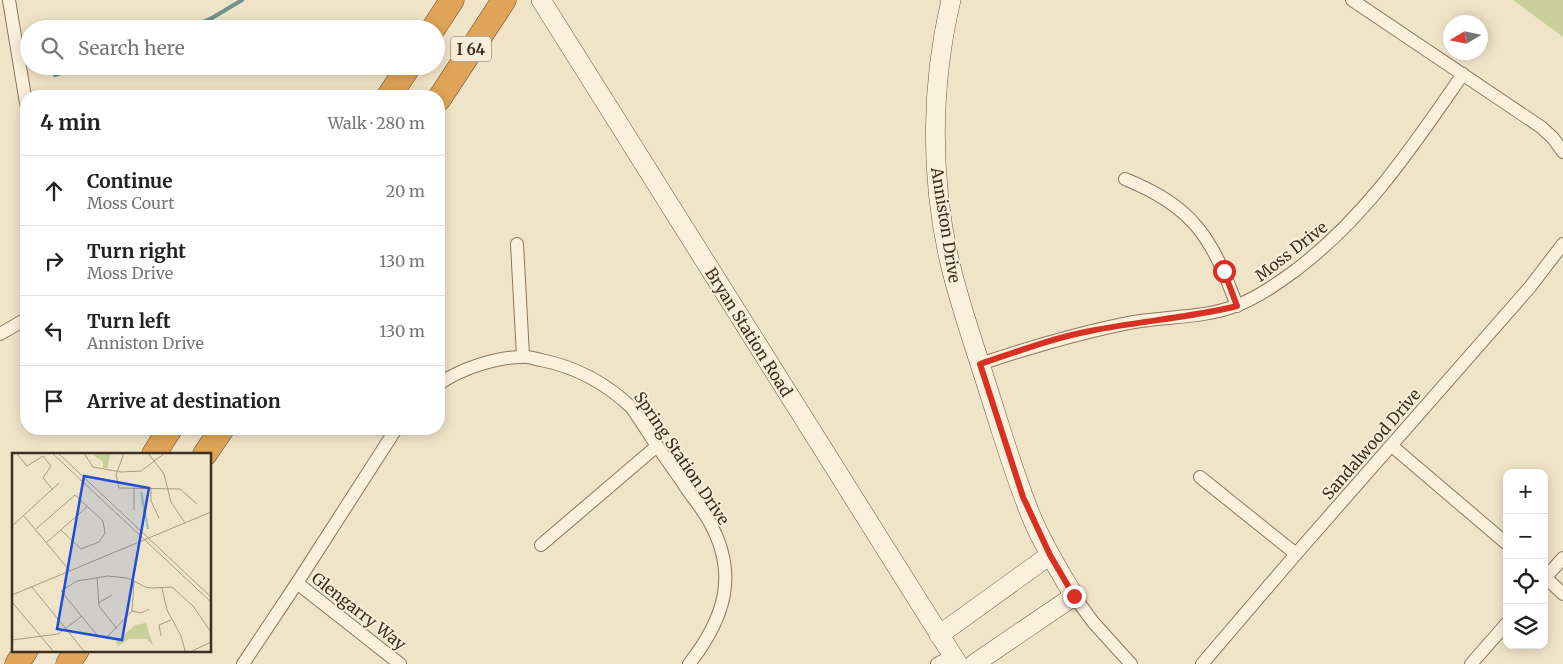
<!DOCTYPE html>
<meta charset="utf-8">
<style>
:root{--surface:#fff;--page:#f6f6f6;--text:#222;--muted:#767676;--line:#e0e0e0}
body{margin:0;font-family:Merriweather,serif;background:var(--page);color:var(--text)}
.controls{position:absolute;right:15px;bottom:15px;display:grid;overflow:hidden;border-radius:10px;box-shadow:0 2px 12px #0003}
.controls button{width:45px;height:45px;display:grid;place-items:center;padding:0;border:0;border-bottom:1px solid var(--line);background:var(--surface);color:var(--text);font:25px sans-serif}
.compass{position:absolute;left:1443px;top:15px;width:45px;height:45px;border-radius:50%;background:var(--surface);box-shadow:0 2px 12px #0003;rotate:260deg}
.stop{position:absolute;width:15px;height:15px;margin:-11px;border:4px solid #d93025;border-radius:50%;background:#fff}
.stop.end{background:#d93025;border-color:#fff;box-shadow:0 1px 5px #0008}
.list{margin:0;padding:0;list-style:none}
h2{display:flex;justify-content:space-between;align-items:center;height:65px;margin:0;padding:0 20px;font-size:21px}
h2 small{font-size:16px;font-weight:400;color:var(--muted)}
.list li{display:grid;grid-template-columns:32px 1fr auto;gap:15px;align-items:center;box-sizing:border-box;height:70px;padding:0 20px;border-top:1px solid var(--line)}
.list b{display:block;font-size:19px;white-space:nowrap}
.list p{margin:0;font-size:16px;white-space:nowrap;color:var(--muted)}
.list em{font-size:16px;font-style:normal;color:var(--muted)}
.icon{flex:none;width:28px;height:28px;fill:none;stroke:currentColor;stroke-width:2;stroke-linecap:round;stroke-linejoin:round}
.map{position:relative;flex:none;width:1563px;height:664px;overflow:hidden}
.search{position:absolute;background:var(--surface);box-shadow:0 2px 12px #0003;left:20px;top:20px;width:425px;height:55px;display:flex;align-items:center;gap:12px;box-sizing:border-box;padding:0 18px;border-radius:28px;color:var(--muted);font-size:19px}
.panel{position:absolute;background:var(--surface);box-shadow:0 2px 12px #0003;left:20px;top:90px;width:425px;height:345px;border-radius:20px}
.map>svg:first-child{display:block}
.green{fill:#c9cf9b}
.lines{fill:none;stroke-linecap:round;stroke-linejoin:round}
.stream{stroke:#6f938a;stroke-width:4}
.street-casing{stroke:#8d765c;stroke-width:14}
.secondary-casing{stroke:#6f573f;stroke-width:20}
.highway-casing{stroke:#5b4430;stroke-width:25}
.street{stroke:#faf1dc;stroke-width:12}
.secondary{stroke:#faf1dc;stroke-width:19}
.highway{stroke:#e0a458;stroke-width:24}
.route{stroke:#d93025;stroke-width:6}
.labels{text-anchor:middle;dominant-baseline:central;stroke-width:4;stroke-linejoin:round;paint-order:stroke}
.shield{fill:#f7eed8;stroke:#756857;stroke-width:1}
.shield-label{font-size:15px;font-weight:bold;fill:#3d2e20}
.street-label{font-size:16px;fill:#3d2e20;stroke:#f7eed8}
.inset-river{fill:none;stroke:#a9c4bc;stroke-width:2.5}
.inset-road{fill:none;stroke:#a89b85;stroke-width:1}
.view{fill:#1d4ed8;fill-opacity:0.15;stroke:#1d4ed8;stroke-width:2.5}
.inset-edge{fill:none;stroke:#3d2e20;stroke-width:2.5}
</style>
<div class="map">
<svg width="1563" height="664" viewBox="0 0 1563 664">
<rect width="100%" height="100%" fill="#f0e4c8"/>
<path class="green" d="M1513 0H1563V37Z"/>
<g class="lines">
<g class="stream">
<path d="M186 29 212 18 242 0"/>
<path d="M55 75 82 66"/>
</g>
<g class="street-casing">
<g id="street">
<path d="M9 0 26 103"/>
<path d="M1352 0 1541 127 1553 138 1563 152"/>
<path d="M1125 179C1194 207 1212 238 1237 306"/>
<path d="M517 244 523 356"/>
<path d="M0 334 26 319"/>
<path d="M980 364C1031 347 1081 332 1134 322 1168 316 1206 318 1238 305 1260 296 1278 283 1296 270 1368 215 1412 147 1463 74"/>
<path d="M439 384C460 369 496 357 522 357 528 356 535 359 541 360 576 367 606 383 632 408 648 433 665 458 683 483 691 496 702 508 709 521 739 574 725 618 689 664"/>
<path d="M1392 446 1507 544"/>
<path d="M1200 477 1296 554"/>
<path d="M541 545 657 446"/>
<path d="M1544 576 1563 594"/>
<path d="M1544 579 1563 558"/>
<path d="M297 583 400 664"/>
<path d="M1074 596 1093 622 1131 664"/>
<path d="M243 664 297 583 396 429"/>
<path d="M937 664 953 655"/>
<path d="M1202 664 1296 554 1530 287 1563 244"/>
<path d="M1471 664 1507 623"/>
</g>
</g>
<g class="secondary-casing">
<g id="secondary">
<path d="M541 0 958 664"/>
<path d="M951 0C931 84 930 175 949 259 959 303 974 344 987 386 1002 432 1015 479 1034 523 1045 548 1060 572 1074 596L974 664"/>
<path d="M939 635 1050 555"/>
</g>
</g>
<g class="highway-casing">
<g id="highway">
<path d="M433 29 452 0"/>
<path d="M389 96 409 66"/>
<path d="M439 99 504 0"/>
<path d="M154 454 170 429"/>
<path d="M205 454 222 429"/>
<path d="M17 664 26 650"/>
<path d="M68 664 77 650"/>
</g>
</g>
<use href="#street" class="street"/>
<use href="#secondary" class="secondary"/>
<use href="#highway" class="highway"/>
</g>
<g class="lines">
<path class="route" d="M1074 596 1050 555 1023 497 980 364C1016 352 1053 338 1090 331 1139 321 1189 318 1237 306L1224 271"/>
</g>
<g class="labels">
<rect class="shield" x="451" y="36.5" width="40" height="25" rx="4"/>
<g class="shield-label">
<text x="471" y="49">I 64</text>
</g>
<g class="street-label">
<text transform="translate(946 225) rotate(81)">Anniston Drive</text>
<text transform="translate(1291 251) rotate(-38)">Moss Drive</text>
<text transform="translate(749 332) rotate(58)">Bryan Station Road</text>
<text transform="translate(1371 444) rotate(-49)">Sandalwood Drive</text>
<text transform="translate(682 458) rotate(56)">Spring Station Drive</text>
<text transform="translate(359 611) rotate(38)">Glengarry Way</text>
</g>
</g>
<g transform="translate(12 453)">
<rect width="199" height="199" fill="#f0e4c8"/>
<path d="M98 0 96 15 91 16V9L80 1ZM134 170 141 192 134 186H117L106 193 104 189 123 172Z" fill="#c9cf9b"/>
<path class="inset-river" d="M129 39 136 76"/>
<path class="inset-road" d="M4 0 15 13 31 3 39 13 31 25 41 37M40 0 199 149M46 0 199 144M72 0 81 14 109 19 129 18 153 0M112 0 104 22 107 35 168 36 185 51M136 0 152 21 159 49 173 70M122 35V57M139 36V48L147 65M12 63 57 117M0 73 47 30M24 76 63 42 91 68 93 80 87 89 69 96 49 77M35 89 75 54M85 124 87 153 105 176M122 128 120 158 94 185 85 182 49 138 65 128 96 123 115 125 122 128 133 134 139 135 160 134 181 153 199 179M19 133 72 198M150 135 155 157 169 183 173 198M0 142 199 59M0 149 41 198M86 150 100 142M120 158 129 160 137 156M149 183 147 172 159 167M0 187 46 181 70 163M180 198 199 189"/>
<path class="view" d="M72 23 137 35 110 187 45 176Z"/>
<rect width="199" height="199" class="inset-edge"/>
</g>
</svg>
<div class="controls">
<button>+</button>
<button>−</button>
<button><svg class="icon" aria-label="locate" viewBox="0 0 24 24"><circle cx="12" cy="12" r="6"/><path d="M12 2v4M12 18v4M2 12h4M18 12h4"/></svg></button>
<button><svg class="icon" aria-label="layers" viewBox="0 0 24 24"><path d="M12 4l9 5-9 5-9-5zM3 14l9 5 9-5"/></svg></button>
</div>
<svg class="compass" viewBox="-18 -18 36 36"><path d="M0-13l5 13h-10z" fill="#e53935"/><path d="M0 13l5-13h-10z" fill="#767676"/></svg>
<div class="stop" style="left:1224px;top:271px"></div>
<div class="stop end" style="left:1074px;top:596px"></div>
<div class="search"><svg class="icon" aria-label="search" viewBox="0 0 24 24"><circle cx="10" cy="10" r="6"/><path d="M15 15l6 6"/></svg>Search here</div>
<section class="panel">
<h2>4 min<small>Walk · 280 m</small></h2>
<ul class="list">
<li><svg class="icon" aria-label="ahead" viewBox="0 0 24 24"><path d="M12 20V5M6 11l6-6 6 6"/></svg><div><b>Continue</b><p>Moss Court</p></div><em>20 m</em></li>
<li><svg class="icon" aria-label="right" viewBox="0 0 24 24"><path d="M7 20v-9h11M14 6l5 5-5 5"/></svg><div><b>Turn right</b><p>Moss Drive</p></div><em>130 m</em></li>
<li><svg class="icon" aria-label="left" viewBox="0 0 24 24"><path d="M17 20v-9H6M10 6l-5 5 5 5"/></svg><div><b>Turn left</b><p>Anniston Drive</p></div><em>130 m</em></li>
<li><svg class="icon" aria-label="arrive" viewBox="0 0 24 24"><path d="M6 21V4h12l-3 4 3 4H6"/></svg><div><b>Arrive at destination</b></div></li>
</ul>
</section>
</div>
